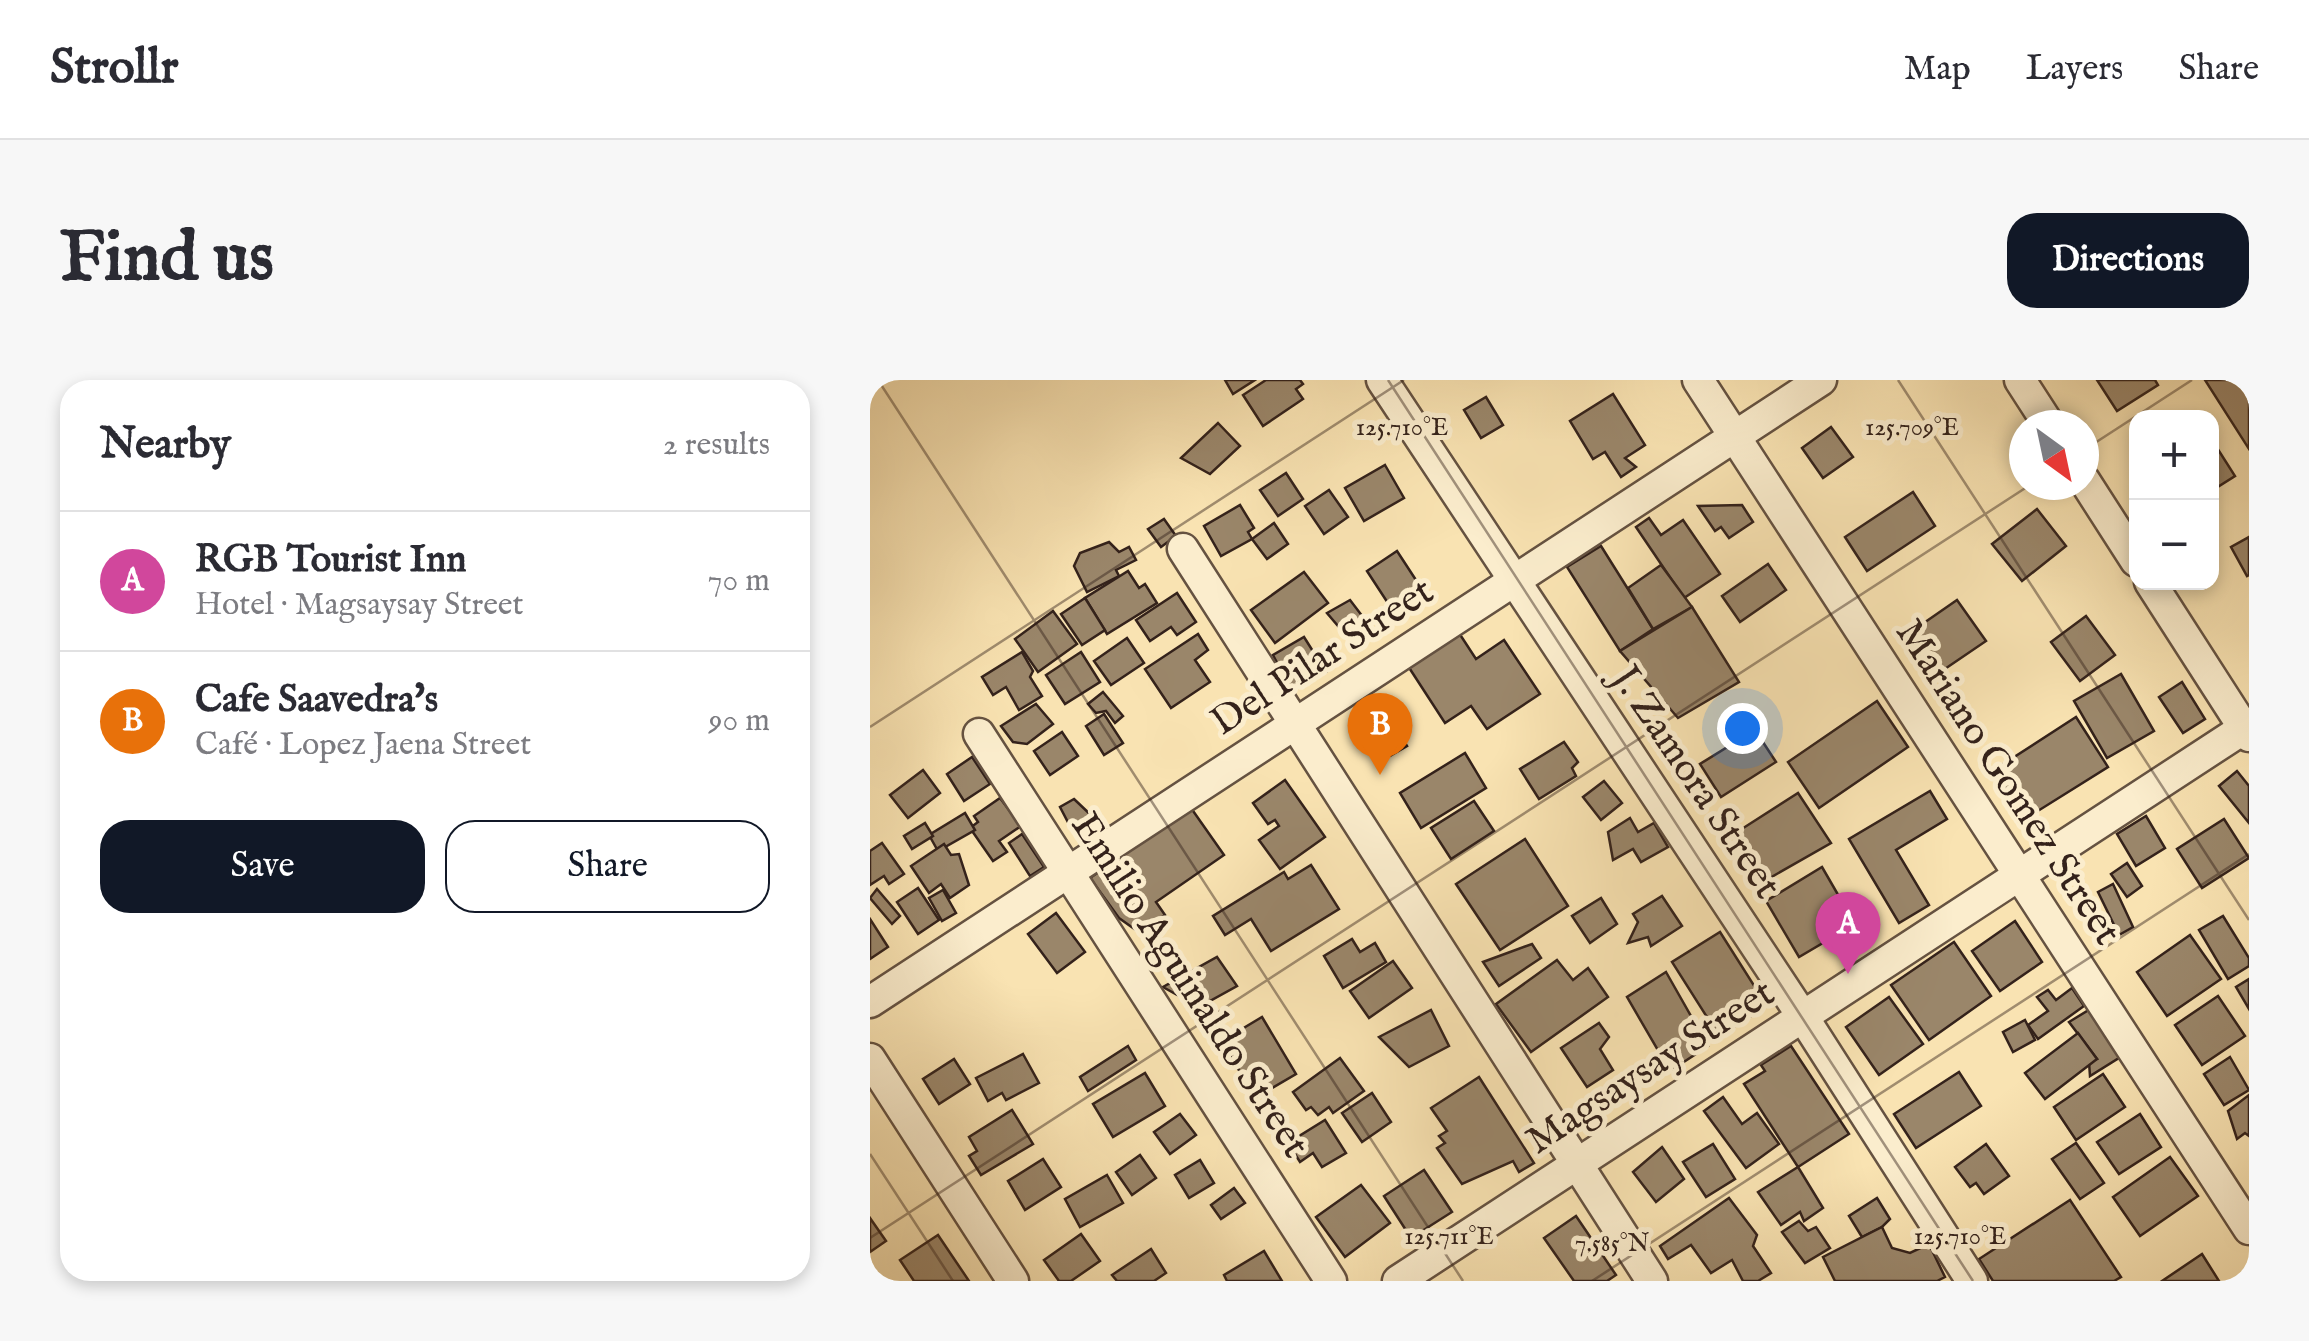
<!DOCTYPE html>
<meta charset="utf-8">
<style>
:root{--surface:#fff;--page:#f7f7f7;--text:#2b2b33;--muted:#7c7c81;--line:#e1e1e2;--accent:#111827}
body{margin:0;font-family:"IM FELL English",serif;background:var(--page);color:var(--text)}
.controls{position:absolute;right:30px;top:30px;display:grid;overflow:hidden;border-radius:20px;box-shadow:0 5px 15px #0003}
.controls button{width:90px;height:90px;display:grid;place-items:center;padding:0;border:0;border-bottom:2px solid var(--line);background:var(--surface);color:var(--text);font:50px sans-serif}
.compass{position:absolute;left:1139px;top:30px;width:90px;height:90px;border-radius:50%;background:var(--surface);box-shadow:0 5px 15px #0003;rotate:147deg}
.you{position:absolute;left:872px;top:348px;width:35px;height:35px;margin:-25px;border:8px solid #fff;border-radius:50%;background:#1a73e8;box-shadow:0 0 0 15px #1a73e833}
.badge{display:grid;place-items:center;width:65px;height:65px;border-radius:50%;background:var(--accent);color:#fff;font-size:32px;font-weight:700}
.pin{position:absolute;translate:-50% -82px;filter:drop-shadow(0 2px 5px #0008)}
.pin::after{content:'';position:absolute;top:52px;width:35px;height:30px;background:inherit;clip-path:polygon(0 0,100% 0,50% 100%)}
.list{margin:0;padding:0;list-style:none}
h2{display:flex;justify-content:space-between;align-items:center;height:130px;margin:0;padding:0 40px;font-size:42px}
h2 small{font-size:32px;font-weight:400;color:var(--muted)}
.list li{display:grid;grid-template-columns:65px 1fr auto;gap:30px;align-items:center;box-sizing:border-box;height:140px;padding:0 40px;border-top:2px solid var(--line)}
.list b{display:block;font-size:38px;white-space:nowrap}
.list p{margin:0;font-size:32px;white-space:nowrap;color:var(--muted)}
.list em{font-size:32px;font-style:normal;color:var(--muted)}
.actions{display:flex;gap:20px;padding:30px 40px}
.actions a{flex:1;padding:22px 0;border:2px solid var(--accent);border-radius:30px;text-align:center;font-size:35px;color:var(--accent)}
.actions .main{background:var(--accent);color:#fff}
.map{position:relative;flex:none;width:1379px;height:901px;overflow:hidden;border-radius:30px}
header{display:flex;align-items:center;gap:60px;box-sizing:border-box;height:140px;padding:0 50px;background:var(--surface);border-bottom:2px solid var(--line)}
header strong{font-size:48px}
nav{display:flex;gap:55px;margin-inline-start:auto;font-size:35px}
.intro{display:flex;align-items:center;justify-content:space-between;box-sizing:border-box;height:240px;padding:0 60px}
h1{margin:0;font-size:70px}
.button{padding:25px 45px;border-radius:30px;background:var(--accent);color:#fff;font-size:35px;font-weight:700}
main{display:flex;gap:60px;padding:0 60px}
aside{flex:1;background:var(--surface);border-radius:30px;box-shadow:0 5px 15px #0003}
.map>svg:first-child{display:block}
.building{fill:#9a866a;stroke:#34221b;stroke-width:2.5}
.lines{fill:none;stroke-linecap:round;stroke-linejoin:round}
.minor-casing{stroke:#655241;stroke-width:35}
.minor{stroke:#fbedcd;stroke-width:30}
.ticks{fill:none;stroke:#34221b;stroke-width:2.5;stroke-opacity:0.45}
.labels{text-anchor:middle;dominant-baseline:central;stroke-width:10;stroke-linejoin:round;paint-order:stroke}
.street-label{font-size:40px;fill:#34221b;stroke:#fbedcd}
.ticks-label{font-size:25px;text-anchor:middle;fill:#34221b;stroke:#fbedcd;stroke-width:10;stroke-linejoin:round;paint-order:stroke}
</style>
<header>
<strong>Strollr</strong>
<nav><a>Map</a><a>Layers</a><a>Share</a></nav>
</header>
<div class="intro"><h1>Find us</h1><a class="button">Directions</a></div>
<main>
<aside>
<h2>Nearby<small>2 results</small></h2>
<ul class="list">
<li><span class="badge" style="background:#d1479c">A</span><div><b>RGB Tourist Inn</b><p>Hotel · Magsaysay Street</p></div><em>70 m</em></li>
<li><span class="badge" style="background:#e8710a">B</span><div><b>Cafe Saavedra's</b><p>Café · Lopez Jaena Street</p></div><em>90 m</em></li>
</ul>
<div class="actions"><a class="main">Save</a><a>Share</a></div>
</aside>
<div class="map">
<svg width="1379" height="901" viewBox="0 0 1379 901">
<rect width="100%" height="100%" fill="#f9e3b2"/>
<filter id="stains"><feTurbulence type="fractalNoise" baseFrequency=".002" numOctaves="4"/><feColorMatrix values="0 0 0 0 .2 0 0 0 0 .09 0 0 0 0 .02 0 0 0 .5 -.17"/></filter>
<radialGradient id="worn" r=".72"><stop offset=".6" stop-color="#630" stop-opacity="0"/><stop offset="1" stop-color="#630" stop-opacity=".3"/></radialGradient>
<g class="building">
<path d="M355 0H385L363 14Z"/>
<path d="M396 0H430L433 4 426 9 433 19 393 46 373 15Z"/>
<path d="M1227 0H1285L1288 5 1247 31Z"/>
<path d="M1335 0H1379V69Z"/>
<path d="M743 14 775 65 755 78 766 87 751 97 735 72 723 79 700 41Z"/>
<path d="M616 17 633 45 611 58 594 30Z"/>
<path d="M348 43 370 66 340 94 311 78Z"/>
<path d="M961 47 983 77 953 98 932 68Z"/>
<path d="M1342 60 1365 96 1346 108 1342 106Z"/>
<path d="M515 85 534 118 494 141 475 108Z"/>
<path d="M416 93 433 119 408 136 390 110Z"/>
<path d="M459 110 478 137 454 154 435 126Z"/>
<path d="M1043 112 1065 146 997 191 975 157Z"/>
<path d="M370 125 384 148 378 152 382 159 351 176 334 146Z"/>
<path d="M872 125 883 142 859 158 851 147 845 151 828 126Z"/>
<path d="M1167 129 1196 166 1152 201 1122 164Z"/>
<path d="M779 138 791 155 813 140 850 194 814 218 766 147Z"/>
<path d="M294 139 306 156 291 167 278 149Z"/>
<path d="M404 143 418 164 397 179 382 159Z"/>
<path d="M1379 157V195L1377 196 1361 167Z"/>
<path d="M239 162 249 172 259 167 266 180 246 190 249 196 217 212 204 186 210 173Z"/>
<path d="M731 166 783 249 750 271 697 187Z"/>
<path d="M527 171 559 220 529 240 497 191Z"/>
<path d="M898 184 916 210 870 242 852 216Z"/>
<path d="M791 185 822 227 783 249 758 208Z"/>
<path d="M258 191 269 208 275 204 287 223 237 254 215 218Z"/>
<path d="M434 192 458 223 405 263 381 230Z"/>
<path d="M307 213 326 242 307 255 301 247 280 261 266 240Z"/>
<path d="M215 218 235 250 212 265 191 234Z"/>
<path d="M480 220 506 254 485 266 457 233Z"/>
<path d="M1087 220 1116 261 1063 297 1035 256Z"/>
<path d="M822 227 869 302 808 338 750 271Z"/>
<path d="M183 231 207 264 168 292 145 259Z"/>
<path d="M1216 236 1245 275 1210 301 1181 262Z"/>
<path d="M589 253 606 279 634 260 670 314 617 349 601 326 575 343 538 286Z"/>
<path d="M328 254 338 270 325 280 340 302 301 328 275 289Z"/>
<path d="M434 257 456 292 421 309 403 275Z"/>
<path d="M257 258 274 283 241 305 224 281Z"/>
<path d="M152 272 163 291 160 297 172 316 149 330 136 307 123 315 112 297Z"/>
<path d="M211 272 230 302 195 324 176 295Z"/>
<path d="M1251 294 1284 351 1237 378 1204 321Z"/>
<path d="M1312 302 1335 339 1313 353 1289 317Z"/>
<path d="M233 312 253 336 245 343 236 331 226 333 218 324Z"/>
<path d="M1007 321 1038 367 949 428 918 382Z"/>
<path d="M166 324 183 344 157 364 143 362 131 346Z"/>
<path d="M234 334 253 363 234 375 216 346Z"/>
<path d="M1206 337 1238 387 1155 439 1124 390Z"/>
<path d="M521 339 537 366 511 381 495 355Z"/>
<path d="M885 350 906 382 851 417 830 384Z"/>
<path d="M192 352 208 376 180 395 164 371Z"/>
<path d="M694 362 708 382 702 388 706 396 669 419 650 389Z"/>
<path d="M595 373 616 408 551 448 530 413Z"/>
<path d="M102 377 120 404 94 421 77 394Z"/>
<path d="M53 390 70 413 38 438 20 415Z"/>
<path d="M1367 391 1379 406V443L1349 406Z"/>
<path d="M415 400 455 457 410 489 389 460 409 446 405 440 398 444 383 423Z"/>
<path d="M734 401 752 423 731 440 713 417Z"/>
<path d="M1060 411 1077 439 1026 470 1059 525 1029 543 979 459Z"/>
<path d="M928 413 961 463 898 499 867 452Z"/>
<path d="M130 418 151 446 129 461 137 472 123 481 100 448 108 442 104 436Z"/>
<path d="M204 419 223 437 201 448 190 427Z"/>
<path d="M604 421 624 451 581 479 561 448Z"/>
<path d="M321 428 354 475 286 522 295 535 270 553 249 538 220 498Z"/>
<path d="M95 433 105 450 68 471 59 455Z"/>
<path d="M1276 436 1295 468 1266 486 1247 454Z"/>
<path d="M760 438 768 452 784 443 798 467 771 482 763 469 743 480 738 452Z"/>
<path d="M1354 439 1379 478 1332 508 1307 469Z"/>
<path d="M55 443 63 456 42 469 34 456Z"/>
<path d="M152 454 174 487 160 496 139 463Z"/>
<path d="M655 459 698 526 630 570 586 504Z"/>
<path d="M12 463 34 494 19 504 14 496 0 505V471Z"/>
<path d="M74 464 81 475 89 474 99 505 80 518 71 504 59 513 41 486Z"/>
<path d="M1257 483 1272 506 1257 517 1241 494Z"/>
<path d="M441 485 469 529 401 571 381 539 355 555 343 536 414 492 418 499Z"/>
<path d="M952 487 985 544 929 577 896 521Z"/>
<path d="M1243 504 1263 547 1249 555 1228 512Z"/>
<path d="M48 508 69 540 48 554 27 522Z"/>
<path d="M7 509 30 536 22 544 0 518Z"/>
<path d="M73 510 86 533 72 541 59 518Z"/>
<path d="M792 516 812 546 781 566 778 557 758 563 768 542 763 534Z"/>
<path d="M731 518 747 544 720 563 702 536Z"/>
<path d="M186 533 215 572 187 593 158 554Z"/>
<path d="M1353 536 1379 578V586L1358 599 1329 550Z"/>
<path d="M0 539 18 567 0 579Z"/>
<path d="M1145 541 1172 582 1130 611 1102 571Z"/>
<path d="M850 552 897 626 849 656 802 582Z"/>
<path d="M1320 555 1351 599 1297 636 1267 592Z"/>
<path d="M482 559 490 572 505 563 516 582 473 608 454 576Z"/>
<path d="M1084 562 1121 616 1059 660 1021 605Z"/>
<path d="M662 564 671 578 629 606 613 582Z"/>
<path d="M347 577 367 606 329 627 293 607Z"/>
<path d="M687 580 703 600 718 588 738 617 661 672 626 624Z"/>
<path d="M523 581 542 608 499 638 480 611Z"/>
<path d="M796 592 838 666 800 691 757 617Z"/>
<path d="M1379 599V629L1366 607Z"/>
<path d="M1202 608 1214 626 1168 659 1158 645 1178 631 1167 617 1178 610 1186 620Z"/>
<path d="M1348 616 1375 656 1332 685 1305 645Z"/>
<path d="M1019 617 1053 664 1009 695 976 647Z"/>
<path d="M1222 628 1252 676 1220 696 1219 682 1227 679 1199 642Z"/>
<path d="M561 630 579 666 539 687 509 657Z"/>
<path d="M392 637 426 694 385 718 352 661Z"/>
<path d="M1155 640 1165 660 1143 672 1133 652Z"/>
<path d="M729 643 739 657 730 669 743 690 717 707 691 668Z"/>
<path d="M1208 653 1227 679 1175 719 1155 693Z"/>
<path d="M258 666 266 680 218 711 210 697Z"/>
<path d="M921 666 979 754 928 787 874 704 895 691 891 685Z"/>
<path d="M153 674 169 703 136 720 132 713 118 721 106 698Z"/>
<path d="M1360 677 1379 710 1354 725 1334 694Z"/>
<path d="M470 678 494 711 463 733 459 727 448 735 441 727 436 730 423 712Z"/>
<path d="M84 679 100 704 69 724 53 699Z"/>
<path d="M1089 692 1111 726 1046 768 1024 734Z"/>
<path d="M275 693 295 726 243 757 223 724Z"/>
<path d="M1233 694 1255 727 1206 760 1184 727Z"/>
<path d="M609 697 664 783 649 792 643 781 592 804 567 768 575 763 569 756 577 751 561 728Z"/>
<path d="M502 713 521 742 492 762 472 733Z"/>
<path d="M1379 715V756L1375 753 1367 759 1358 731Z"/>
<path d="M853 717 872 744 887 733 909 764 876 788 834 731Z"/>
<path d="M142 730 163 764 111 795 99 776 107 771 99 757Z"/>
<path d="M310 734 326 755 300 774 284 752Z"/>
<path d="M1270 734 1291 767 1249 794 1227 762Z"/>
<path d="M455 740 476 773 452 787 443 773 430 782 418 763Z"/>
<path d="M1206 763 1234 803 1210 819 1182 779Z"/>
<path d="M843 764 865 799 836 817 813 782Z"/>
<path d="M1116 764 1139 796 1114 814 1106 803 1100 807 1085 787Z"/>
<path d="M792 767 814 799 786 822 763 792Z"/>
<path d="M270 775 286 798 262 815 246 792Z"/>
<path d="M1300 777 1328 816 1270 856 1243 817Z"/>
<path d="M173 779 191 807 155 830 138 801Z"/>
<path d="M330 780 344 803 319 818 305 795Z"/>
<path d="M928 787 953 828 934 841 930 832 911 845 888 812Z"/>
<path d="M554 790 582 832 541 858 514 816Z"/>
<path d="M237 795 253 823 210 847 195 819Z"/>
<path d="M491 805 520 843 475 877 446 837Z"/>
<path d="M364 808 375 823 351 839 341 825Z"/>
<path d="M859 818 887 855 883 866 901 893 888 901H873L862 880 841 893 821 865 798 879 790 866Z"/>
<path d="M1007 818 1020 839 1012 847 992 857 979 836Z"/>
<path d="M1200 820 1251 897 1244 901H1123L1109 879Z"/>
<path d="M706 836 746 895 737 901H704L674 858Z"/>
<path d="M0 838 16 861 0 872Z"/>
<path d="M929 841 938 851 946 847 960 868 935 883 912 852Z"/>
<path d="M1012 847 1022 868 1040 873 1059 864 1075 897 1067 901H965L953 877Z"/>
<path d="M211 854 230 881 201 901H189L174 880Z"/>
<path d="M68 855 99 901H44L30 880Z"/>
<path d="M281 869 296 893 284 901H247L242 895Z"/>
<path d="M394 871 412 901H357L354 895Z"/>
<path d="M1332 874 1349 901H1292Z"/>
</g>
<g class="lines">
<g class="minor-casing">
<g id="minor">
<path d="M512 0 933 637 1102 901"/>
<path d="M828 0 1379 849"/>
<path d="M1150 0 1179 45"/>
<path d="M1214 100 1266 181"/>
<path d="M313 169 782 901"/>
<path d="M1280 202 1379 356"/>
<path d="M109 354 461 901"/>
<path d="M0 622 951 0"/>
<path d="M0 679 143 901"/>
<path d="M528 901 1379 345"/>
</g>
</g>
<use href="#minor" class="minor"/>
</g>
<path class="ticks" d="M8 0 593 901M518 0 1103 901M1028 0 1379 540M1214 70 1322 0M0 347 534 0M0 774 83 901M0 858 1160 105M722 901 1379 474"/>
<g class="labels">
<g class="street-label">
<text transform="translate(453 278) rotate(-33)">Del Pilar Street</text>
<text transform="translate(825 403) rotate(56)">J. Zamora Street</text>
<text transform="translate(1137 403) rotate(57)">Mariano Gomez Street</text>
<text transform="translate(319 606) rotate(57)">Emilio Aguinaldo Street</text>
<text transform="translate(781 688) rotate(-33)">Magsaysay Street</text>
</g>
</g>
<g class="ticks-label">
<text x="532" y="55">125.710°E</text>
<text x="1042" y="55">125.709°E</text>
<text x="579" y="864">125.711°E</text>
<text x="1090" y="864">125.710°E</text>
<text x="742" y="871">7.585°N</text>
</g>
<rect width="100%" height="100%" filter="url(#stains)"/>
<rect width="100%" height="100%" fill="url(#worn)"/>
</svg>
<div class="controls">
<button>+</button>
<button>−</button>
</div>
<svg class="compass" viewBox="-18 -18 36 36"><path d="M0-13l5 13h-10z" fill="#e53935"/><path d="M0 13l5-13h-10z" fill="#7c7c81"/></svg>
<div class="you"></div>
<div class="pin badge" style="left:978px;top:594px;background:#d1479c">A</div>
<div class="pin badge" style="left:510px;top:395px;background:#e8710a">B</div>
</div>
</main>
